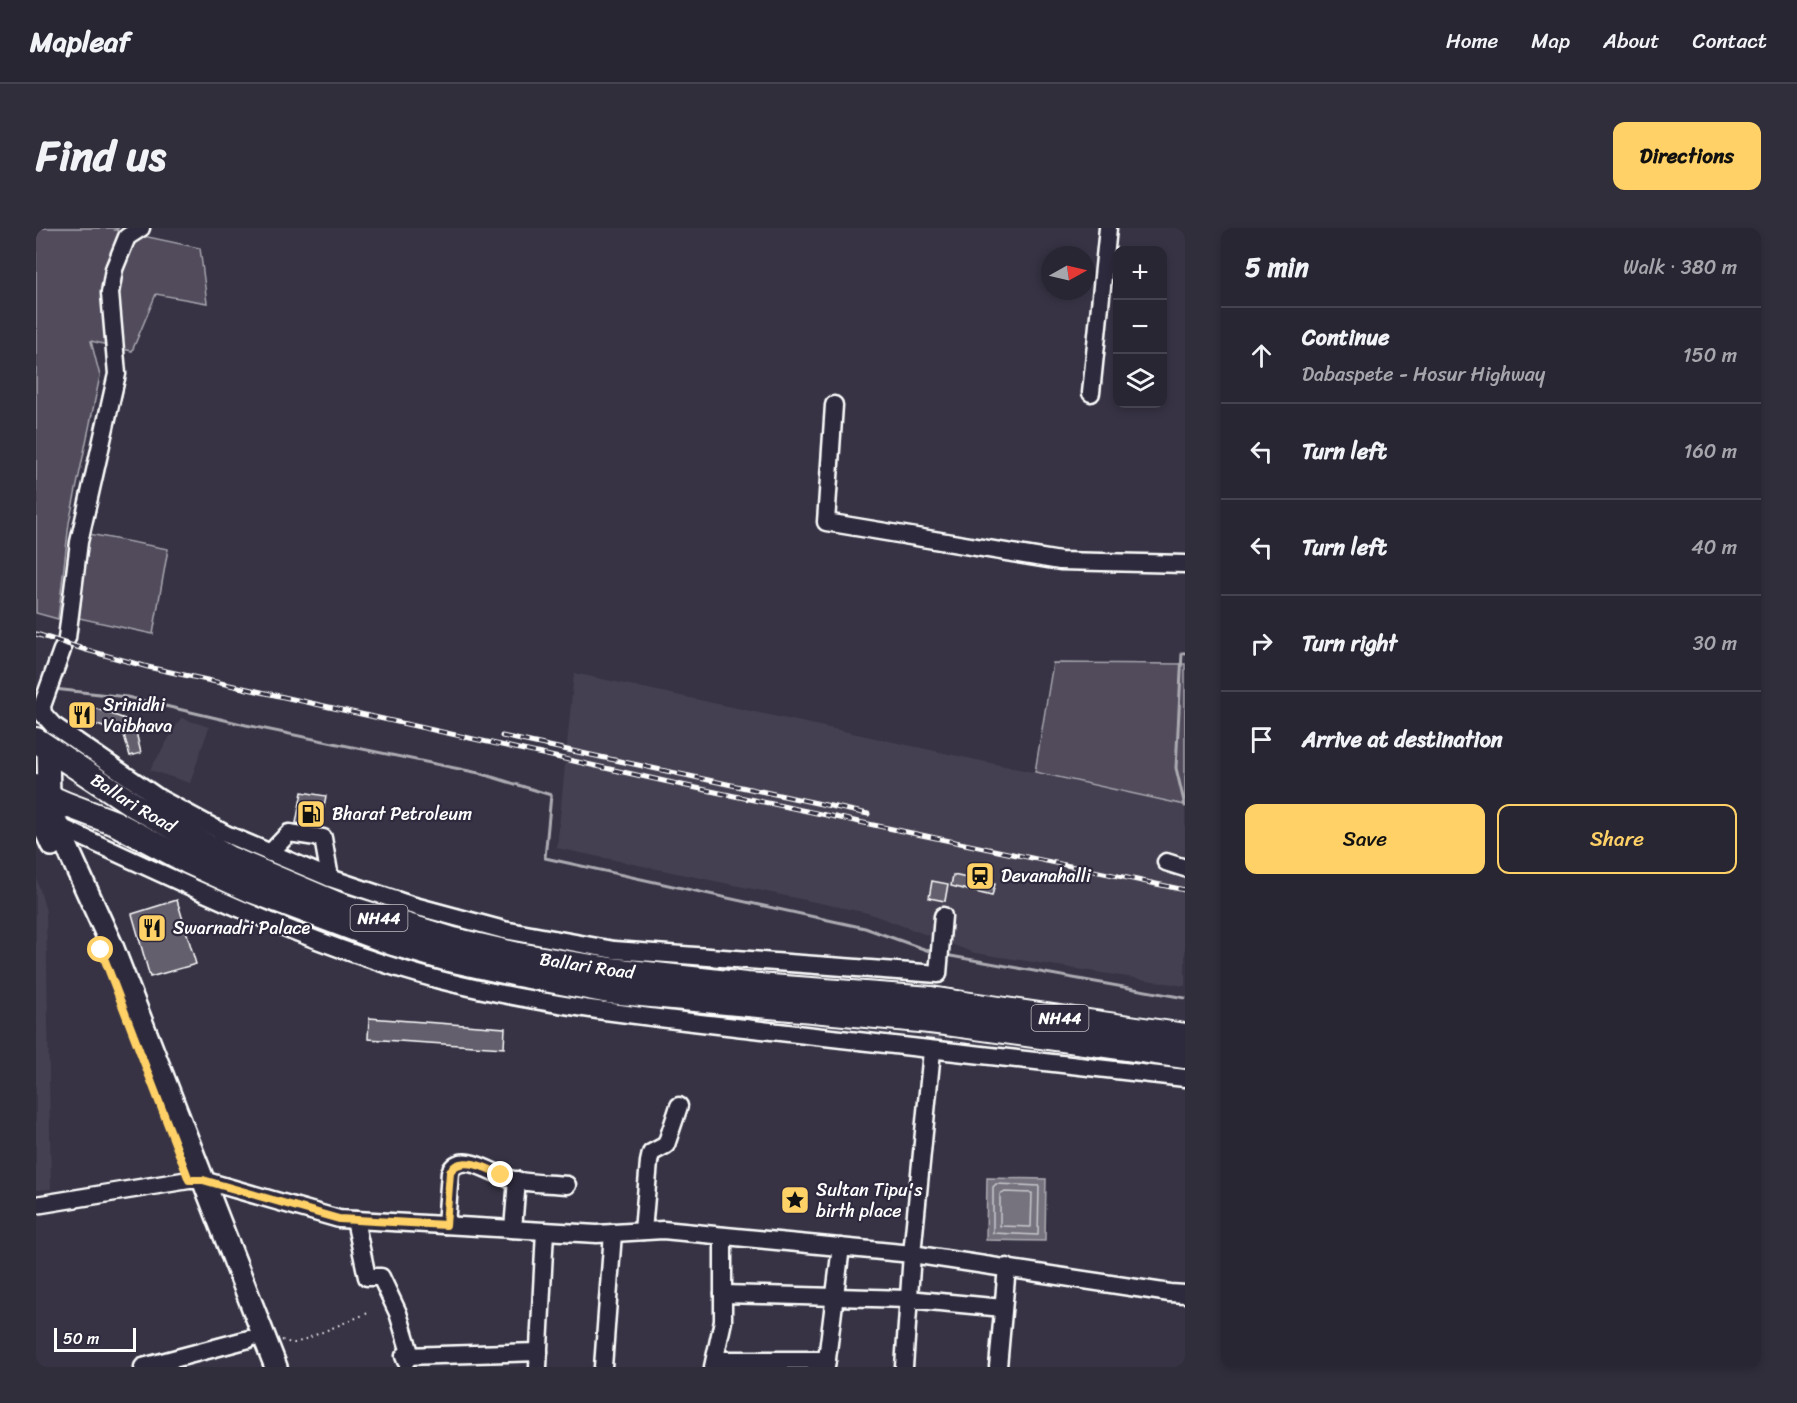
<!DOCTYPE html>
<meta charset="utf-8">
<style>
:root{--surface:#292634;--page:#312e3c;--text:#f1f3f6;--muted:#a5a5ac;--line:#45434f;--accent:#ffd166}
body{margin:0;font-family:Sriracha,sans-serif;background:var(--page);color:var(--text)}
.controls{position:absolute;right:18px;top:18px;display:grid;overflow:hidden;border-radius:12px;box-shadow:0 3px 9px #0003}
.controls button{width:54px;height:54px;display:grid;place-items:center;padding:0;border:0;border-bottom:2px solid var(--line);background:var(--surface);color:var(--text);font:30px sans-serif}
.compass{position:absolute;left:1005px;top:18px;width:54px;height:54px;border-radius:50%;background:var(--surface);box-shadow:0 3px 9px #0003;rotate:82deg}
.scale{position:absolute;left:18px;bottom:15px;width:82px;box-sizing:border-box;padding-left:6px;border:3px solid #fff;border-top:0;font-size:16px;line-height:21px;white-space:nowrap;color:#fff;-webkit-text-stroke:4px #2f2a3d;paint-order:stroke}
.stop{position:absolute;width:18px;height:18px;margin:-14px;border:4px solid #ffd166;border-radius:50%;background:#fff}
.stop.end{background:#ffd166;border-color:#fff;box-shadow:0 2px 6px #0008}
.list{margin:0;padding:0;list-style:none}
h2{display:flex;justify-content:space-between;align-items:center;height:78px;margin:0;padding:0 24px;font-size:26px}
h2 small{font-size:20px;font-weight:400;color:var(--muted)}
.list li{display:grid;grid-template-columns:39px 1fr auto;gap:18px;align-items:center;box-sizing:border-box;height:96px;padding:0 24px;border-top:2px solid var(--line)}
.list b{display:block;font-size:22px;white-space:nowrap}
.list p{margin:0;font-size:20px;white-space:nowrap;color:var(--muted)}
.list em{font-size:20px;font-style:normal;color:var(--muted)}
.actions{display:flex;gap:12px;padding:18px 24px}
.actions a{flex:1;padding:14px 0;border:2px solid var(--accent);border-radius:12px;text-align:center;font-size:21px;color:var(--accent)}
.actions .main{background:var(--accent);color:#111}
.icon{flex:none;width:33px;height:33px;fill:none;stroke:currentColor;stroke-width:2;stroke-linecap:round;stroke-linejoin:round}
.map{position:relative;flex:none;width:1149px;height:1139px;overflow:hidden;border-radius:12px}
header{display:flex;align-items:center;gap:36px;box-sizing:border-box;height:84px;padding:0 30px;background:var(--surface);border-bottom:2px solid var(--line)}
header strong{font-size:28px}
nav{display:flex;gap:33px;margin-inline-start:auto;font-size:21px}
.intro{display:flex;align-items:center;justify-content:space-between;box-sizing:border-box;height:144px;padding:0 36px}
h1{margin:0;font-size:42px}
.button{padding:15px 27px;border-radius:12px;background:var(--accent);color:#111;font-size:21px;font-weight:700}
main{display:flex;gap:36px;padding:0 36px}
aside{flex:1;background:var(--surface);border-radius:12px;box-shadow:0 3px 9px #0003}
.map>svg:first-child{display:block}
.built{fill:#444051}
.green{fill:#514c5c;stroke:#a8a6ae;stroke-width:1.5}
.water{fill:#76737f;stroke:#adabb2;stroke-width:1.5}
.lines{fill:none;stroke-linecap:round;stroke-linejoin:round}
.shore{stroke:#c8c7cc;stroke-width:1.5}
.stream{stroke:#adabb2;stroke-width:3}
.building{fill:#635f6d;stroke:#fff;stroke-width:1.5}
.minor-tunnel{stroke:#4b4758;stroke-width:16;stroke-dasharray:16 8;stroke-linecap:butt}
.minor-casing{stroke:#fff;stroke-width:21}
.major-casing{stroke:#fff;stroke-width:26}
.highway-casing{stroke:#fff;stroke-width:28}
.path{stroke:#fff;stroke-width:2;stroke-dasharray:1.5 4.5;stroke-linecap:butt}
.minor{stroke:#2f2a3d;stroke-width:16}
.major{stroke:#2f2a3d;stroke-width:21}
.highway{stroke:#2f2a3d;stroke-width:24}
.rail-casing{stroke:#fff;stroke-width:5}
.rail{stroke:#2f2a3d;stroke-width:3;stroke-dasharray:9;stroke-linecap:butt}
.highway-bridge-casing{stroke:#fff;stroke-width:28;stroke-linecap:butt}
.highway-bridge{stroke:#2f2a3d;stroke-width:24}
.route{stroke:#ffd166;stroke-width:8}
.labels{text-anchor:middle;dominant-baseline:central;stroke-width:4.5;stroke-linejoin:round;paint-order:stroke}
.shield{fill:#2f2a3d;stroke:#c1bfc5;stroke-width:1.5}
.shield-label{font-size:16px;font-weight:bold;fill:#fff}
.poi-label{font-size:18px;fill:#fff;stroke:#2f2a3d;text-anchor:start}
.street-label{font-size:18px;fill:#fff;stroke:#2f2a3d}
</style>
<header>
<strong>Mapleaf</strong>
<nav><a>Home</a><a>Map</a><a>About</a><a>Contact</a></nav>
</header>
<div class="intro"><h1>Find us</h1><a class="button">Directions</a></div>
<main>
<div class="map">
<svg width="1149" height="1139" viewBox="0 0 1149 1139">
<rect width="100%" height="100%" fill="#373345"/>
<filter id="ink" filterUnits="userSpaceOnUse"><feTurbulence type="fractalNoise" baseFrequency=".0167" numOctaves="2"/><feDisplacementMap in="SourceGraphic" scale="12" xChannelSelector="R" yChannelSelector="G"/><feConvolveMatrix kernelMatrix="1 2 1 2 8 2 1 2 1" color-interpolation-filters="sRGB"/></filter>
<g filter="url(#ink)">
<g class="built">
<path d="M538 445 1149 577V758L939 725 832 685 521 620Z"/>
<path d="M145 490 173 499 154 555 114 542Z"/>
<path d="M0 648 10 684 15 961 0 962Z"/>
</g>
<g class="green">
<path d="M0 0H83L79 2 164 20 171 75 120 66 96 123 55 113 64 148 33 295 22 391 0 385Z"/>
<path d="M53 306 132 321 117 406 43 390Z"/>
<path d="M1017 435 1149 436V577L999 544Z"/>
</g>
<path class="water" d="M951 950 1010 951 1009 1013 950 1012Z"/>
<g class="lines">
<g class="shore">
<path d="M960 956 1003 958 1002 1007 957 1005V959Z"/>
<path d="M967 964 996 965 995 999 964 998V966Z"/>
</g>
<g class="stream">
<path d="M1149 425H1146L1140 540 1149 578"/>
<path d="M18 461 91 469 210 497 443 545 515 567 509 630 829 700 899 725"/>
<path d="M909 727 1149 770"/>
</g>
</g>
<g class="building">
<path d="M44 475 89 491 84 505 39 489Z"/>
<path d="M100 504 105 525 94 528 88 507Z"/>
<path d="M266 564 290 568 284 599 260 595Z"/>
<path d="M917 647 959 656 956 668 915 658Z"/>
<path d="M896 653 912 656 909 673 893 670Z"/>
<path d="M141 672 160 736 114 749 96 686Z"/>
<path d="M333 790 469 800 468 820 332 811Z"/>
</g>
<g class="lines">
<path class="minor-tunnel" d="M896 823 902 746"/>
<g class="minor-casing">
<g id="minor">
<path d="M1055 165 1072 0"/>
<path d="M798 177 790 294 1024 333 1149 336"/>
<path d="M31 410 43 314 81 146 74 65 78 41 91 9 105 0"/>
<path d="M26 422 6 478 7 486 17 497 123 570 190 606 294 650 375 677 468 702 578 722 902 746 907 688"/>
<path d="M18 596C143 653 270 717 404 752 507 778 612 789 717 801 861 818 1005 834 1149 850"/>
<path d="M234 625 253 605 287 610 294 650"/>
<path d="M1130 634 1149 640"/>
<path d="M0 977 153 952H167L303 991 561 1006 627 1002 876 1026 1134 1065 1149 1066"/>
<path d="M319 992 331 1049H345L362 1085 375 1128"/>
<path d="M410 997 414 944C425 921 459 947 474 951 491 956 513 955 531 957"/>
<path d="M477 1001 481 952"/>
<path d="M607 1003 613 934 615 925 630 917 643 878"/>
<path d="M687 1066 872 1071 967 1080"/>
<path d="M679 1132H791"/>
<path d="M370 1133 368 1128 503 1124"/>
<path d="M107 1139 213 1111"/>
<path d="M502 1139 509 1003"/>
<path d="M567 1139 577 1005"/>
<path d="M677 1139 687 1093V1008"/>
<path d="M790 1139 805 1019"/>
<path d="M868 1139 876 1026 896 823"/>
<path d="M962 1139 971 1039"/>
</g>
</g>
<g class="major-casing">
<g id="major">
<path d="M12 520 13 569 21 597 76 718 240 1139"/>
<path d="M0 581 16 617"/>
</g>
</g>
<g class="highway-casing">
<g id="highway">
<path id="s1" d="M0 512 98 577 192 630 303 677 417 712 482 727 575 742 710 757 895 771"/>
<path d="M0 558 13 569 29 576 79 595 151 633 215 662 357 715 409 730 482 746 573 763 894 793"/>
<path d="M921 775 1149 808"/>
<path d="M918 796 1149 828"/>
</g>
</g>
<path class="path" d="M246 1112 255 1115H260L332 1085"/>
<use href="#minor" class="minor"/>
<use href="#major" class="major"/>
<use href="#highway" class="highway"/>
<g class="rail-casing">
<g id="rail">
<path d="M0 406 47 421 112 439 646 557 1149 662"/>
<path d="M466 508 832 586"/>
</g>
</g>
<use href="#rail" class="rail"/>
<g class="highway-bridge-casing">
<g id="highway-bridge">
<path d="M895 771 921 775"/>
<path d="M894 793 918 796"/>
</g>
</g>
<use href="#highway-bridge" class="highway-bridge"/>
</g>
</g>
<g class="lines" filter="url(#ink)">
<path class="route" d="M65 722 153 952H167L303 991 410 997 414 944C423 926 452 940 465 947"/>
</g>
<defs>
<g id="restaurant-square" transform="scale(1.5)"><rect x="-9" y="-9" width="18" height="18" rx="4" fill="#ffd166" stroke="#2f2a3d"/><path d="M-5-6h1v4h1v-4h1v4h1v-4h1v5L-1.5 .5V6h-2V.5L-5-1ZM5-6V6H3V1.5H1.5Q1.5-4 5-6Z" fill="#111"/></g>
<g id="fuel-square" transform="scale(1.5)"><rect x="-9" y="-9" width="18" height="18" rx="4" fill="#ffd166" stroke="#2f2a3d"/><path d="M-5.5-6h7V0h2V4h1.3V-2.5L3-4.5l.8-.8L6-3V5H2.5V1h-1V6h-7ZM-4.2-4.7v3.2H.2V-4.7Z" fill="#111"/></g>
<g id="station-square" transform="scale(1.5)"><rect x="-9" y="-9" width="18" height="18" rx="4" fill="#ffd166" stroke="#2f2a3d"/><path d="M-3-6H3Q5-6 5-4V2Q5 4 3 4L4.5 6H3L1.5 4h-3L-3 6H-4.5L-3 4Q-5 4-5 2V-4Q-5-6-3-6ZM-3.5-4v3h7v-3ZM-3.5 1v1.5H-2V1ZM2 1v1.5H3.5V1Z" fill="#111"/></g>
<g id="sight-square" transform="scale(1.5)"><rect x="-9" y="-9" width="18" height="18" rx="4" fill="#ffd166" stroke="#2f2a3d"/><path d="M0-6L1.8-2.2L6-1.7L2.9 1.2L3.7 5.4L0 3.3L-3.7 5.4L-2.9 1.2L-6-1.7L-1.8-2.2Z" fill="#111"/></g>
</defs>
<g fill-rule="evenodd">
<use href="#restaurant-square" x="46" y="487"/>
<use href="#fuel-square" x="275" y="586"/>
<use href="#station-square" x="944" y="648"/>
<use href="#restaurant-square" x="116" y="700"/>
<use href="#sight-square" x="759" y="972"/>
</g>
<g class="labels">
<g class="shield">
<rect x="314.5" y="677" width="57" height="26" rx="4.5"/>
<rect x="995.5" y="777" width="57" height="26" rx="4.5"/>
</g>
<g class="shield-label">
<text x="343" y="690">NH44</text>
<text x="1024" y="790">NH44</text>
</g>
<g class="poi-label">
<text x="67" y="477">Srinidhi<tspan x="67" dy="21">Vaibhava</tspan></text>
<text x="296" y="586">Bharat Petroleum</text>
<text x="965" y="648">Devanahalli</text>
<text x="137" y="700">Swarnadri Palace</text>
<text x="780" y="962">Sultan Tipu's<tspan x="780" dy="21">birth place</tspan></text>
</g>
<g class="street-label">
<text stroke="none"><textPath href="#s1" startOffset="116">Ballari Road</textPath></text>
<text stroke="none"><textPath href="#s1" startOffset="602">Ballari Road</textPath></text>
</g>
</g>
</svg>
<div class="controls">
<button>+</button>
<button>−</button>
<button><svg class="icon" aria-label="layers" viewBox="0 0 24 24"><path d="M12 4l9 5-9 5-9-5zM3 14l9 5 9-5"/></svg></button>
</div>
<svg class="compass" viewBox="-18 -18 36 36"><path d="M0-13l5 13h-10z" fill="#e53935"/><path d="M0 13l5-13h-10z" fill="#a5a5ac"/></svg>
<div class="scale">50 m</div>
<div class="stop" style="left:65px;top:722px"></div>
<div class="stop end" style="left:465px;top:947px"></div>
</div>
<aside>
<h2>5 min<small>Walk · 380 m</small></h2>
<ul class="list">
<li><svg class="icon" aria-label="ahead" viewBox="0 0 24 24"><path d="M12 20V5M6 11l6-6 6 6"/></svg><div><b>Continue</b><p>Dabaspete - Hosur Highway</p></div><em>150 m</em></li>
<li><svg class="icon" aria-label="left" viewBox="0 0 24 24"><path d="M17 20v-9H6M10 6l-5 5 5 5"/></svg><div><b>Turn left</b></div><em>160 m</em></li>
<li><svg class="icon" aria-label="left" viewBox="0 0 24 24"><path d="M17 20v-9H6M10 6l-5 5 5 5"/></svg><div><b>Turn left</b></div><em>40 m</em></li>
<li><svg class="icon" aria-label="right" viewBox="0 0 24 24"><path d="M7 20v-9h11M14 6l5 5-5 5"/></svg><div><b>Turn right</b></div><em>30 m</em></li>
<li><svg class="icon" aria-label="arrive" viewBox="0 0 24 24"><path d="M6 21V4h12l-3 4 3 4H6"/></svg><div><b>Arrive at destination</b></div></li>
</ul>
<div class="actions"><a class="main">Save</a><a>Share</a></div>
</aside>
</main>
